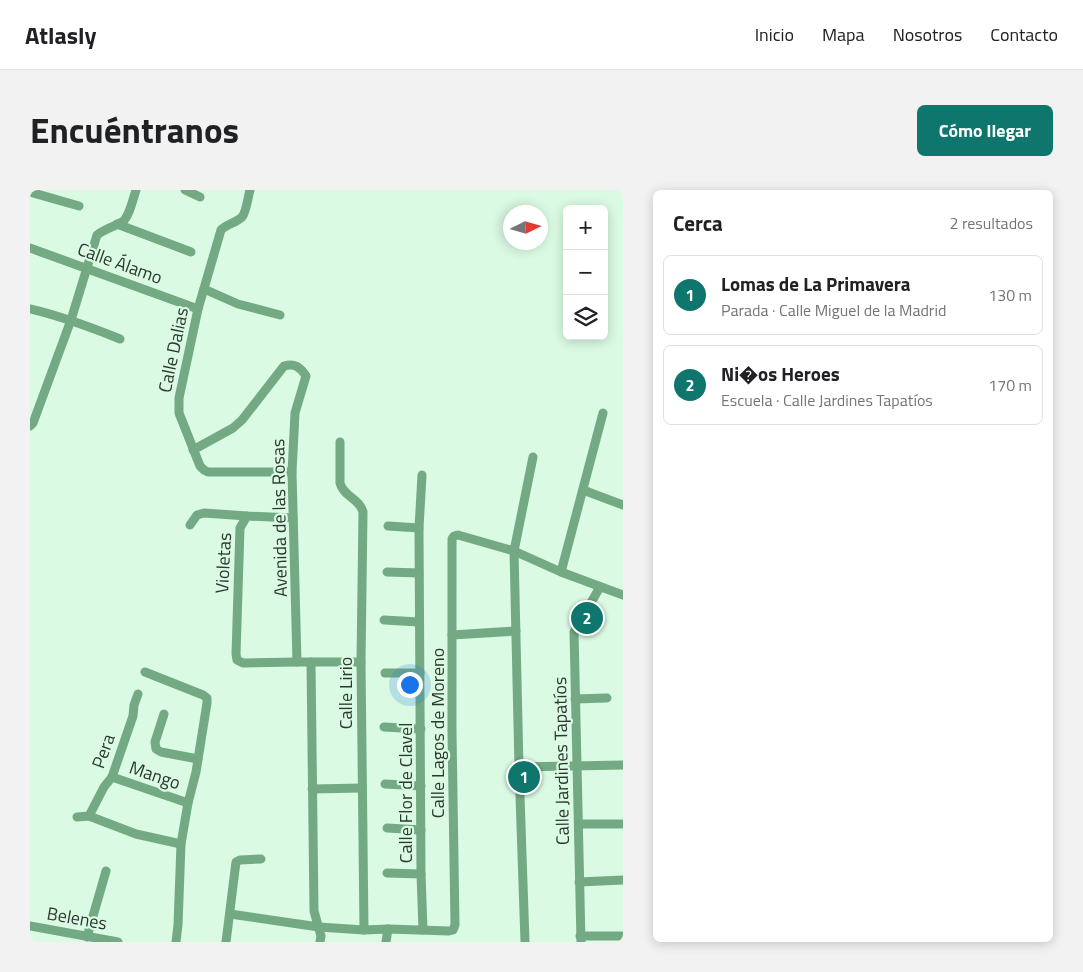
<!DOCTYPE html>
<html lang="es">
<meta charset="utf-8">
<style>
:root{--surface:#fff;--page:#f2f2f2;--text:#202124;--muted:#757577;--line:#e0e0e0;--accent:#0f766e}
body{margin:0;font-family:"Titillium Web",sans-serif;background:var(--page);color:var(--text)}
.controls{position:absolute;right:15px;top:15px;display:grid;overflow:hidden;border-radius:8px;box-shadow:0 2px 12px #0003}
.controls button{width:45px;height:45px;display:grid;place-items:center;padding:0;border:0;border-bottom:1px solid var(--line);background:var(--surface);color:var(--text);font:25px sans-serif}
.compass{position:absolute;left:473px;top:15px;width:45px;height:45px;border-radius:50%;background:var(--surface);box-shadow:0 2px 12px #0003;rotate:85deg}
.you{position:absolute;left:379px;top:494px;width:18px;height:18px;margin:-12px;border:4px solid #fff;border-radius:50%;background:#1a73e8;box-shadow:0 0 0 8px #1a73e833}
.badge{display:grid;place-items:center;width:32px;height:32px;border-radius:50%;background:var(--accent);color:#fff;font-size:16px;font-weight:700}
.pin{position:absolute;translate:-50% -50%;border:2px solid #fff;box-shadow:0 1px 5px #0006}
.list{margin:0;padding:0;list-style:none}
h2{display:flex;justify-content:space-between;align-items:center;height:65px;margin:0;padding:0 20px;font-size:21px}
h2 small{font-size:16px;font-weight:400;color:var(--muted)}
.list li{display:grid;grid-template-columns:32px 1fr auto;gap:15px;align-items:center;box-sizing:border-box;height:80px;margin:0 10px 10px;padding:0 10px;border:1px solid var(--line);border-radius:8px}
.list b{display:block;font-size:19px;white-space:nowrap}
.list p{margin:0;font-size:16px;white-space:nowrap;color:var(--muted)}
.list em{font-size:16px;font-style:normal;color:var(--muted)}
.icon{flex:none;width:28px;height:28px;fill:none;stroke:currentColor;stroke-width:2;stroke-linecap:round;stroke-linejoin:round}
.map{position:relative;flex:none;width:593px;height:752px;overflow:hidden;border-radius:8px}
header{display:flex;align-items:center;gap:30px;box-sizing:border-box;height:70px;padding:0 25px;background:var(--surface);border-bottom:1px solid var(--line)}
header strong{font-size:24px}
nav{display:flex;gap:28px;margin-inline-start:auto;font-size:18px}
.intro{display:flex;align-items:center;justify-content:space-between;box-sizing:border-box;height:120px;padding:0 30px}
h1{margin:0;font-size:35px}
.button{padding:12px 22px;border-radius:8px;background:var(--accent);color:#fff;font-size:18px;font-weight:700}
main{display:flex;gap:30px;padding:0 30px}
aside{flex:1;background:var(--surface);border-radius:8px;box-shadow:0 2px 12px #0003}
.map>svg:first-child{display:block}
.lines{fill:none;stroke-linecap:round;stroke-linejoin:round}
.street{stroke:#73aa83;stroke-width:9}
.labels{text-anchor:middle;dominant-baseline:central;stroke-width:4.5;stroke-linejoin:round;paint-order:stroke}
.street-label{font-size:18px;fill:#2c382f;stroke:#dafae3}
</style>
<header>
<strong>Atlasly</strong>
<nav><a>Inicio</a><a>Mapa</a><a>Nosotros</a><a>Contacto</a></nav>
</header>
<div class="intro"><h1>Encuéntranos</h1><a class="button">Cómo llegar</a></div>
<main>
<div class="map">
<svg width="593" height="752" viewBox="0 0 593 752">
<rect width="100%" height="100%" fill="#dafae3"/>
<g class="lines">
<g class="street">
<path d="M155 0 170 7"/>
<path d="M220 0C218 7 216 23 212 27 206 33 196 34 191 40L168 119 149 208V223L170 276 174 280 178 282H262"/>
<path d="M0 2 49 16"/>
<path d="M87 34 161 62"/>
<path d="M0 58 168 119"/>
<path d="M174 99 208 114 250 125"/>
<path d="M0 119C31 126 60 137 90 149"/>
<path d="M0 236 3 233 41 130 67 45C75 39 83 37 92 32 99 28 103 9 106 0"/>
<path d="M310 252V293C313 306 330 309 333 322L331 472 334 740"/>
<path d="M163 260 203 238 212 230 254 176C265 173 270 177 276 186L265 223 262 282 267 472"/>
<path d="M392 285 389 338 391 684 393 740"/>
<path d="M553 300 593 315"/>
<path d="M217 326 210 338 206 464 207 470 213 473 267 472H331"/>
<path d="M160 335 167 325 174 323 217 326 263 328"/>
<path d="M358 336 389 338"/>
<path d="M357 382 389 383"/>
<path d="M531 382 573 223"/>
<path d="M354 430 389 432"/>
<path d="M422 445 486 441"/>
<path d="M281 472 284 721 291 746 290 752"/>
<path d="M115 482 173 505 177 508V513L166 582 158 613 151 654 148 735 146 752"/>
<path d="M355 483H390"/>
<path d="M545 509 577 508"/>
<path d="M134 524 125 552 126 559 131 562 168 569"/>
<path d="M354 537 391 539"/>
<path d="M489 577 593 575"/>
<path d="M82 587 158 613"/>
<path d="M355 594 391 596"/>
<path d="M282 599 332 598"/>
<path d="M59 626 74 597 82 587 103 526 104 515 108 504"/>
<path d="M47 627 59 626 106 644 151 654"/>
<path d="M549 634H593"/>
<path d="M357 638 391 640"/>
<path d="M357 683 391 684"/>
<path d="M549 692 593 690"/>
<path d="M200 724 289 737 334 740 358 739 419 741 423 740 425 735 422 541V349L424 346 428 345 484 361 531 382 593 405"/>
<path d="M0 736 88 752"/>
<path d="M550 746H593"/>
<path d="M57 747 76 681"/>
<path d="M196 752 206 672 210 670 231 669"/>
<path d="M356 752 358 739"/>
<path d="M495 752 489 577 484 361 503 267"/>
<path d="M551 752 544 442 570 397"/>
</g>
</g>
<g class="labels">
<g class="street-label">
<text transform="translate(90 73) rotate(20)">Calle Álamo</text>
<text transform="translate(143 160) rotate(-78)">Calle Dalias</text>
<text transform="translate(249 328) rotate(-91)">Avenida de las Rosas</text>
<text transform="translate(193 373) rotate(-87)">Violetas</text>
<text transform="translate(315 503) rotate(-90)">Calle Lirio</text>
<text transform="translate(407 543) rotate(-90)">Calle Lagos de Moreno</text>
<text transform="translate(73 561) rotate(-70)">Pera</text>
<text transform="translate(531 571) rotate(-91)">Calle Jardines Tapatíos</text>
<text transform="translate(125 585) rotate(19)">Mango</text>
<text transform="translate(375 603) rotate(-90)">Calle Flor de Clavel</text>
<text transform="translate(47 728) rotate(10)">Belenes</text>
</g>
</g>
</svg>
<div class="controls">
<button>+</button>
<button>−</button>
<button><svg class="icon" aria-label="layers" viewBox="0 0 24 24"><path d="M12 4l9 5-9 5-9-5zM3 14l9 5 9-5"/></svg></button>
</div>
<svg class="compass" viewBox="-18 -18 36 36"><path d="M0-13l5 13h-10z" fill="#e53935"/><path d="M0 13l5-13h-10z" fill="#757577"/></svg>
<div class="you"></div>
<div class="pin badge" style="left:494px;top:587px">1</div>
<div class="pin badge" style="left:557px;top:428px">2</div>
</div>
<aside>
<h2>Cerca<small>2 resultados</small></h2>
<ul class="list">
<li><span class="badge">1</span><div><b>Lomas de La Primavera</b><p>Parada · Calle Miguel de la Madrid</p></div><em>130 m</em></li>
<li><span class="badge">2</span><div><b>Ni�os Heroes</b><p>Escuela · Calle Jardines Tapatíos</p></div><em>170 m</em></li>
</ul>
</aside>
</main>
